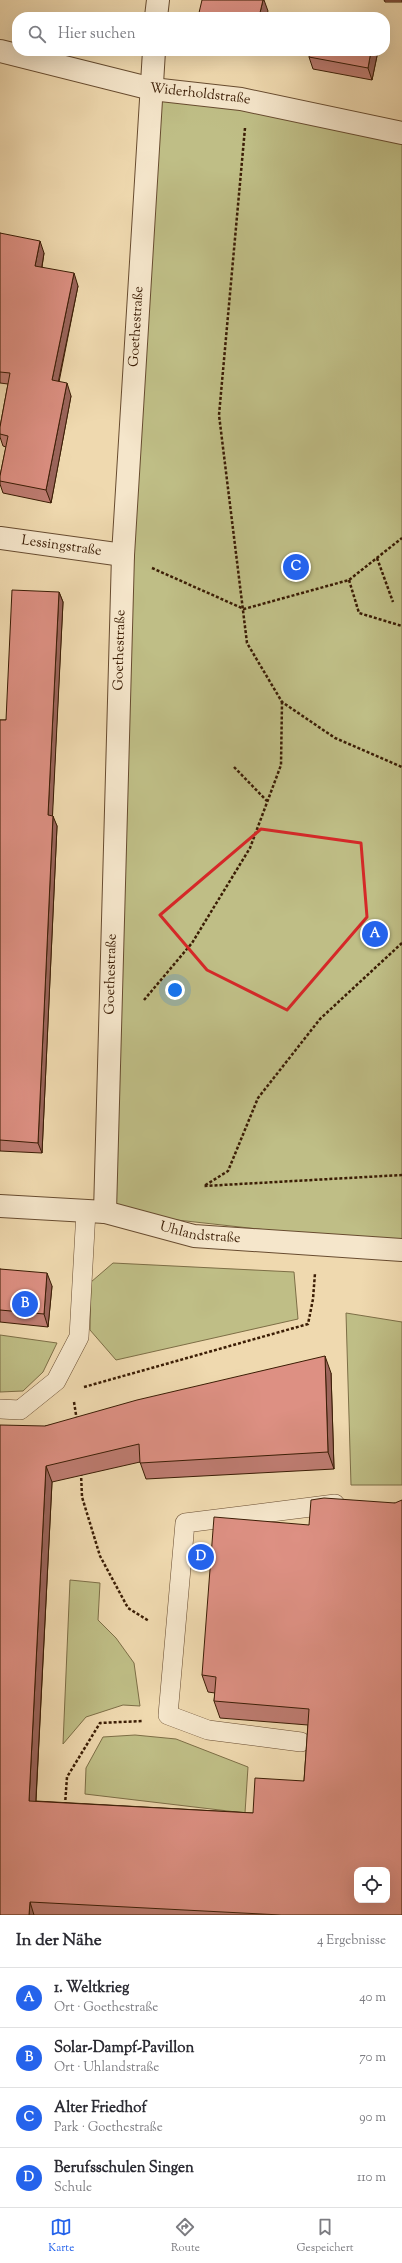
<!DOCTYPE html>
<html lang="de">
<meta charset="utf-8">
<style>
:root{--surface:#fff;--page:#f7f7f7;--text:#2b2b33;--muted:#7c7c81;--line:#e1e1e2;--accent:#2563eb}
body{margin:0;font-family:"Sorts Mill Goudy",serif;background:var(--page);color:var(--text)}
.controls{position:absolute;right:12px;bottom:12px;display:grid;overflow:hidden;border-radius:8px;box-shadow:0 4px 16px #0002}
.controls button{width:36px;height:36px;display:grid;place-items:center;padding:0;border:0;border-bottom:1px solid var(--line);background:var(--surface);color:var(--text);font:20px sans-serif}
.you{position:absolute;left:175px;top:990px;width:14px;height:14px;margin:-10px;border:3px solid #fff;border-radius:50%;background:#1a73e8;box-shadow:0 0 0 6px #1a73e833}
.badge{display:grid;place-items:center;width:26px;height:26px;border-radius:50%;background:var(--accent);color:#fff;font-size:13px;font-weight:700}
.pin{position:absolute;translate:-50% -50%;border:2px solid #fff;box-shadow:0 1px 4px #0006}
.list{margin:0;padding:0;list-style:none}
h2{display:flex;justify-content:space-between;align-items:center;height:52px;margin:0;padding:0 16px;font-size:17px}
h2 small{font-size:13px;font-weight:400;color:var(--muted)}
.list li{display:grid;grid-template-columns:26px 1fr auto;gap:12px;align-items:center;box-sizing:border-box;height:60px;padding:0 16px;border-top:1px solid var(--line)}
.list b{display:block;font-size:15px;white-space:nowrap}
.list p{margin:0;font-size:13px;white-space:nowrap;color:var(--muted)}
.list em{font-size:13px;font-style:normal;color:var(--muted)}
.icon{flex:none;width:22px;height:22px;fill:none;stroke:currentColor;stroke-width:2;stroke-linecap:round;stroke-linejoin:round}
.map{position:relative;flex:none;width:402px;height:1915px;overflow:hidden}
.search{position:absolute;background:var(--surface);box-shadow:0 4px 16px #0002;left:12px;right:12px;top:12px;height:44px;display:flex;align-items:center;gap:10px;box-sizing:border-box;padding:0 14px;border-radius:16px;color:var(--muted);font-size:15px}
.sheet{height:292px;background:var(--surface)}
nav{display:flex;justify-content:space-around;align-items:center;box-sizing:border-box;height:56px;border-top:1px solid var(--line);background:var(--surface);font-size:11px;color:var(--muted)}
nav a{display:grid;justify-items:center;gap:2px}
nav .on{color:var(--accent)}
.map>svg:first-child{display:block}
.green{fill:#bfbe86;stroke:#7d6e46}
.lines{fill:none;stroke-linecap:round;stroke-linejoin:round}
.lane-casing{stroke:#684c30;stroke-width:20}
.street-casing{stroke:#684c30;stroke-width:24}
.path{stroke:#3b1d05;stroke-width:2.5;stroke-dasharray:3 2;stroke-linecap:butt}
.lane{stroke:#f5e6cb;stroke-width:19}
.street{stroke:#f5e6cb;stroke-width:22}
.wall{fill:#be7c71;stroke:#3b1d05}
.shaded-wall{fill:#9b655c;stroke:#3b1d05}
.building{fill:#dd9083;stroke:#3b1d05;fill-rule:evenodd}
.marked{fill:none;stroke:#d62828;stroke-width:3;stroke-linejoin:round}
.labels{text-anchor:middle;dominant-baseline:central;stroke-width:3.5;stroke-linejoin:round;paint-order:stroke}
.street-label{font-size:14px;fill:#3b1d05;stroke:#f5e6cb}
</style>
<div class="map">
<svg width="402" height="1915" viewBox="0 0 402 1915">
<rect width="100%" height="100%" fill="#efd9af"/>
<filter id="stains"><feTurbulence type="fractalNoise" baseFrequency=".005" numOctaves="4"/><feColorMatrix values="0 0 0 0 .2 0 0 0 0 .09 0 0 0 0 .02 0 0 0 .5 -.17"/></filter>
<radialGradient id="worn" r=".72"><stop offset=".6" stop-color="#630" stop-opacity="0"/><stop offset="1" stop-color="#630" stop-opacity=".3"/></radialGradient>
<g class="green">
<path d="M152 89 402 133V1245L105 1212Z"/>
<path d="M113 1263 294 1272 298 1319 116 1360 90 1330 91 1282Z"/>
<path d="M346 1313 402 1322V1485H351Z"/>
<path d="M0 1335 57 1343 43 1372 23 1391 0 1392Z"/>
<path d="M70 1580 100 1583 98 1620 116 1638 134 1663 140 1706 123 1705 86 1717 63 1744Z"/>
<path d="M135 1735 176 1739 248 1767 245 1813 85 1794 86 1768 103 1737Z"/>
</g>
<g class="lines">
<g class="lane-casing">
<g id="lane">
<path d="M0 1409 20 1410 56 1381 79 1337 86 1211"/>
<path d="M301 1742 208 1730 168 1715 185 1523 335 1504"/>
</g>
</g>
<g class="street-casing">
<g id="street">
<path d="M156 17 158 0"/>
<path id="s1" d="M0 51 152 89 241 99 402 133"/>
<path id="s2" d="M0 538 123 555"/>
<path id="s3" d="M0 1206 105 1212 194 1236 402 1250"/>
<path id="s4" d="M105 1212 123 555 154 51"/>
</g>
</g>
<g class="path">
<path d="M245 128 219 415 247 643 282 702 335 738 402 767"/>
<path d="M377 558 393 602"/>
<path d="M152 568 244 609 349 580 402 538"/>
<path d="M349 580 359 613 402 626"/>
<path d="M234 767 267 801"/>
<path d="M402 943 320 1019 258 1098 228 1171 204 1186 402 1175"/>
<path d="M144 1000 192 943 250 848 281 765 282 702"/>
<path d="M84 1387 308 1324 313 1299 315 1273"/>
<path d="M74 1402 77 1421"/>
<path d="M81 1473 82 1497 100 1556 128 1608 149 1621"/>
<path d="M65 1805 67 1777 100 1723 142 1721"/>
</g>
<use href="#lane" class="lane"/>
<use href="#street" class="street"/>
</g>
<g class="wall">
<path d="M384 0H402V2H385Z"/>
<path d="M378 51 372 80 313 69 309 57Z"/>
<path d="M0 233 44 253 42 267 78 286 59 382 71 396 51 503 3 493 0 484V476L6 447 3 446 0 437V427L8 384 0 383Z"/>
<path d="M59 592 63 602 52 816 57 826 42 1153 0 1151V720H6Z"/>
<path d="M0 1269 52 1286 48 1327 0 1322Z"/>
<path d="M331 1373 334 1469 146 1479 140 1462 52 1482 36 1801 253 1813 304 1781 308 1725 220 1718 214 1701 215 1693 208 1692 202 1675 309 1525 395 1503 402 1915H0L45 1426Z"/>
</g>
<g class="shaded-wall">
<path d="M263 0H264L268 11 266 17H259Z"/>
<path d="M371 51H378L372 80 368 68Z"/>
<path d="M40 241 44 253 40 278 35 266Z"/>
<path d="M74 273 78 286 56 393 52 380Z"/>
<path d="M67 383 71 396 51 503 46 490Z"/>
<path d="M59 592 63 602 52 826 48 815Z"/>
<path d="M53 816 57 826 42 1153 38 1143Z"/>
<path d="M47 1273 52 1286 48 1327 44 1314Z"/>
<path d="M325 1356 331 1373 334 1469 328 1452Z"/>
<path d="M46 1466 52 1482 35 1817 29 1801Z"/>
<path d="M30 1902 34 1915H29Z"/>
</g>
<g class="building">
<path d="M202 0H263L259 17H198Z"/>
<path d="M310 51H371L368 68 309 57Z"/>
<path d="M0 233 40 241 35 266 74 273 52 380 67 383 46 490 0 481V476L8 436 0 434V427L10 373 0 372Z"/>
<path d="M12 590 59 592 48 815 53 816 38 1143 0 1140V720H6Z"/>
<path d="M0 1269 47 1273 44 1314 0 1310Z"/>
<path d="M325 1356 328 1452 140 1463 139 1444 46 1466 29 1801 253 1813 255 1778 304 1781 309 1709 214 1701 216 1677 202 1675 214 1517 309 1525 311 1500 324 1498 395 1503 402 1500V1915H281L30 1902 29 1915H0V1425L45 1426 137 1400ZM357 1870H387V1900H357Z"/>
</g>
<path class="marked" d="M261 829 361 843 367 917 287 1010 207 970 160 915Z"/>
<g class="labels">
<g class="street-label">
<text stroke="none"><textPath href="#s1" startOffset="205">Widerholdstraße</textPath></text>
<text stroke="none"><textPath href="#s4" startOffset="886">Goethestraße</textPath></text>
<text stroke="none"><textPath href="#s2" startOffset="62">Lessingstraße</textPath></text>
<text stroke="none"><textPath href="#s4" startOffset="562">Goethestraße</textPath></text>
<text stroke="none"><textPath href="#s4" startOffset="238">Goethestraße</textPath></text>
<text stroke="none"><textPath href="#s3" startOffset="203">Uhlandstraße</textPath></text>
</g>
</g>
<rect width="100%" height="100%" filter="url(#stains)"/>
<rect width="100%" height="100%" fill="url(#worn)"/>
</svg>
<div class="controls">
<button><svg class="icon" aria-label="locate" viewBox="0 0 24 24"><circle cx="12" cy="12" r="6"/><path d="M12 2v4M12 18v4M2 12h4M18 12h4"/></svg></button>
</div>
<div class="you"></div>
<div class="pin badge" style="left:375px;top:934px">A</div>
<div class="pin badge" style="left:25px;top:1304px">B</div>
<div class="pin badge" style="left:296px;top:567px">C</div>
<div class="pin badge" style="left:201px;top:1557px">D</div>
<div class="search"><svg class="icon" aria-label="search" viewBox="0 0 24 24"><circle cx="10" cy="10" r="6"/><path d="M15 15l6 6"/></svg>Hier suchen</div>
</div>
<section class="sheet">
<h2>In der Nähe<small>4 Ergebnisse</small></h2>
<ul class="list">
<li><span class="badge">A</span><div><b>1. Weltkrieg</b><p>Ort · Goethestraße</p></div><em>40 m</em></li>
<li><span class="badge">B</span><div><b>Solar-Dampf-Pavillon</b><p>Ort · Uhlandstraße</p></div><em>70 m</em></li>
<li><span class="badge">C</span><div><b>Alter Friedhof</b><p>Park · Goethestraße</p></div><em>90 m</em></li>
<li><span class="badge">D</span><div><b>Berufsschulen Singen</b><p>Schule</p></div><em>110 m</em></li>
</ul>
</section>
<nav>
<a class="on"><svg class="icon" aria-label="map" viewBox="0 0 24 24"><path d="M3 6l6-2 6 2 6-2v14l-6 2-6-2-6 2zM9 4v14M15 6v14"/></svg>Karte</a>
<a><svg class="icon" aria-label="directions" viewBox="0 0 24 24"><path d="M12 3l9 9-9 9-9-9zM9 14v-3h6M13 9l2 2-2 2"/></svg>Route</a>
<a><svg class="icon" aria-label="saved" viewBox="0 0 24 24"><path d="M7 4h10v16l-5-4-5 4z"/></svg>Gespeichert</a>
</nav>
